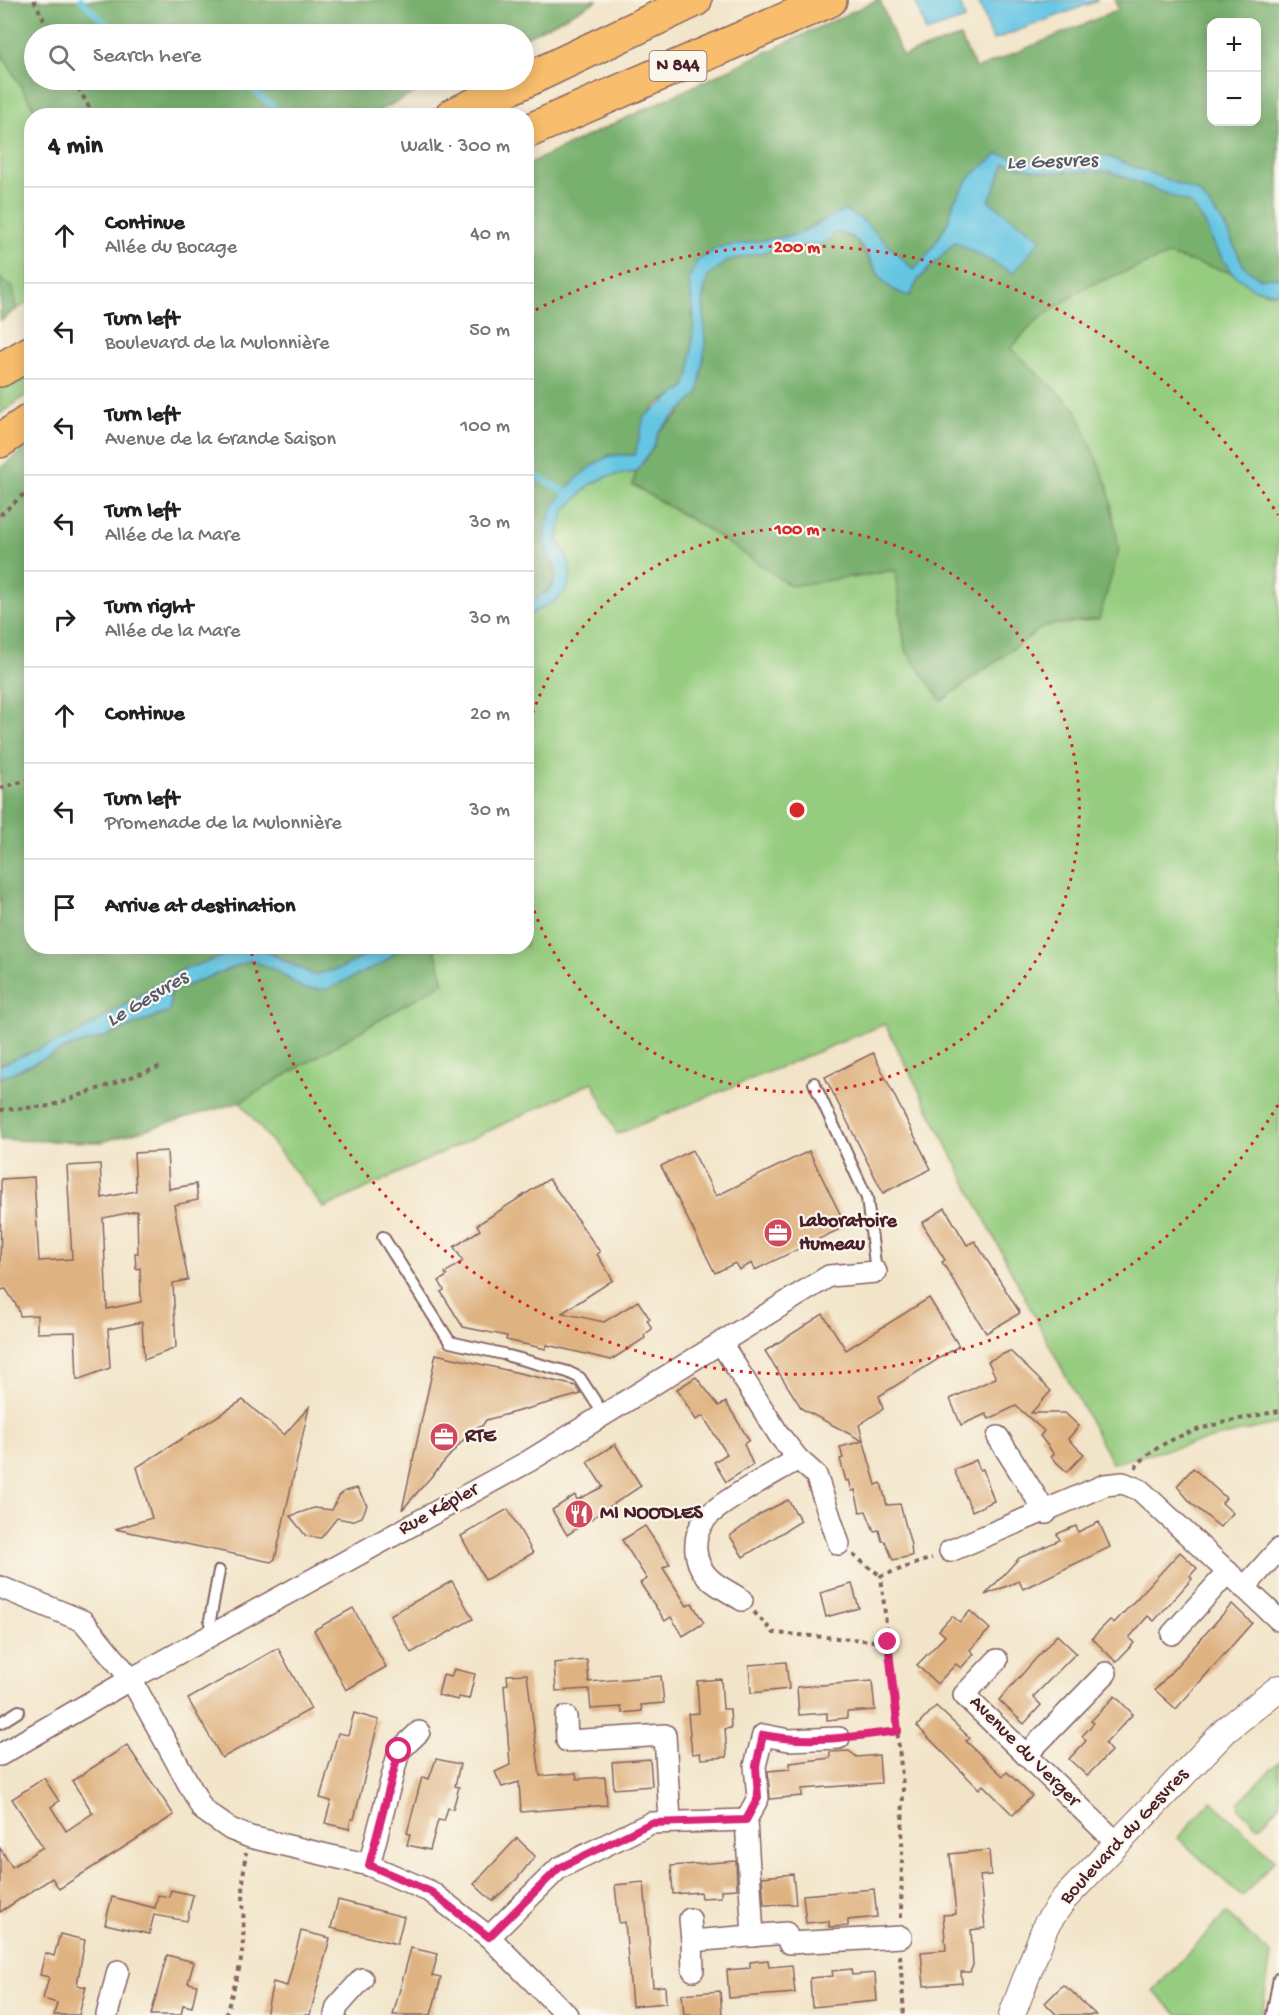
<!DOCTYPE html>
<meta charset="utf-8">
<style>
:root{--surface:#fff;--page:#f2f2f2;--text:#202124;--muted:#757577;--line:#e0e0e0}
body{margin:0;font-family:"Gochi Hand",sans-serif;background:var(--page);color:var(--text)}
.controls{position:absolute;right:18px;top:18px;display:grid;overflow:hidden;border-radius:12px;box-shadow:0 3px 15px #0003}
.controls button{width:54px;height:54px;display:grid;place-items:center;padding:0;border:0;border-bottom:2px solid var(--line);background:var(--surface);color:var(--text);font:30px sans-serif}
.stop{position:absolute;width:18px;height:18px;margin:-14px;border:4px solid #db2777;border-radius:50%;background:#fff}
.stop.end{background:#db2777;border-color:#fff;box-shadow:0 2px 6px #0008}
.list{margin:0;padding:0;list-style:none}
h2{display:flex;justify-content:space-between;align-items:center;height:78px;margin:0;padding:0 24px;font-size:26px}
h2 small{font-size:20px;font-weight:400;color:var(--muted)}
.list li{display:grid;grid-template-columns:39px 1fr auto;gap:18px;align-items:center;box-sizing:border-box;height:96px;padding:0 24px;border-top:2px solid var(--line)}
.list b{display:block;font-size:22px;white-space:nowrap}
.list p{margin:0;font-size:20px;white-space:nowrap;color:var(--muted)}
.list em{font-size:20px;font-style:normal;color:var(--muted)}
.icon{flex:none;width:33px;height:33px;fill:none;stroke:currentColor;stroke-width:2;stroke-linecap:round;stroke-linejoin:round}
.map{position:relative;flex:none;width:1279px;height:2015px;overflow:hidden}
.search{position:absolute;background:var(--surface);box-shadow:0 3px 15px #0003;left:24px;top:24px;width:510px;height:66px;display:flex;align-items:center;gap:15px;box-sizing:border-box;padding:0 21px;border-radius:33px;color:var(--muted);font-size:22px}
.panel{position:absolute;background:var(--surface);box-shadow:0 3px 15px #0003;left:24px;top:108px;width:510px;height:846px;border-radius:24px}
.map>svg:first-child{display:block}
.green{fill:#95cc7f;stroke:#707655;stroke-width:1.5}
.forest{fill:#78b06e;stroke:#61684c;stroke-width:1.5;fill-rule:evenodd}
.water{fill:#65c6e3;stroke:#587287;stroke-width:1.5}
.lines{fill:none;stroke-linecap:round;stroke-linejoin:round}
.stream{stroke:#65c6e3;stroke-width:6}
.building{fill:#dfb281;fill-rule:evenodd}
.service-casing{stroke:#856462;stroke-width:14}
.minor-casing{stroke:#856462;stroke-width:24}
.tertiary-casing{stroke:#856462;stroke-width:28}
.trunk-casing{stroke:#856462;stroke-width:36}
.path{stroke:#856462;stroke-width:4;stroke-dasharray:4.5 4.5;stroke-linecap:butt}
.service{stroke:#fff;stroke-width:10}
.minor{stroke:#fff;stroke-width:21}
.tertiary{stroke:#fff;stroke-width:26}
.trunk{stroke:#f9be6d;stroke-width:33}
.route{stroke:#db2777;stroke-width:8}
.ring{fill:none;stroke:#d62828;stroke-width:3;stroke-dasharray:3 6}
.labels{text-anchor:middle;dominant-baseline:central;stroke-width:4.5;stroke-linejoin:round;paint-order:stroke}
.shield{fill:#fbf7ec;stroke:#7f6065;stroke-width:1.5}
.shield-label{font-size:18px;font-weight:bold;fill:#4a1f2b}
.poi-label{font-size:20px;font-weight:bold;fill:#4a1f2b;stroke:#fbf7ec;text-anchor:start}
.street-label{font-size:20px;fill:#4a1f2b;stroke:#fbf7ec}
.water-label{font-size:21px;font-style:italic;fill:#53596b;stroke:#fbf7ec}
.centre{fill:#d62828;stroke:#fbf7ec;stroke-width:3}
.ring-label{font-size:18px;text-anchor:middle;font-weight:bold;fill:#d62828;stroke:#fbf7ec;stroke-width:4.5;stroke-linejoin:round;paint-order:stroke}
</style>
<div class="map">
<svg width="1279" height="2015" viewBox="0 0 1279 2015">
<rect width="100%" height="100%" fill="#fbf7ec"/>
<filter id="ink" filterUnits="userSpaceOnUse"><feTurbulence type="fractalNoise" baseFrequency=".0167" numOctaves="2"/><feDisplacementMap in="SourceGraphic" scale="12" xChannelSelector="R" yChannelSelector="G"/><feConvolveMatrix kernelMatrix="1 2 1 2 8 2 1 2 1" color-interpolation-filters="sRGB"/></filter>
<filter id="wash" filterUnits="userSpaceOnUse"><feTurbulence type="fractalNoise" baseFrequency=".008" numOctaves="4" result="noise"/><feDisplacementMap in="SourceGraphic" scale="24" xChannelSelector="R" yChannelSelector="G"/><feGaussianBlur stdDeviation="1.35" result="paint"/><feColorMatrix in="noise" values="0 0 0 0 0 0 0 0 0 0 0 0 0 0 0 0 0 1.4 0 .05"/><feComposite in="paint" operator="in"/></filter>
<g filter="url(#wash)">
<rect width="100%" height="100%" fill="#f2e4c8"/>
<g class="green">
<path d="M0 51 38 115 32 116 31 300 16 310 13 288 0 279Z"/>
<path d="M1168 255C1188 260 1215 263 1233 273 1247 281 1261 298 1279 292V1423L1112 1463 1043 1333 885 1024 617 1134 593 1082 324 1208 240 1102 444 982 434 947 526 946 527 617 532 613 567 554 557 540 565 510 591 484 609 476 636 472 633 485 707 529 853 578 895 570 905 649 942 701 1044 626 1099 619 1076 410 1010 348 1036 321 1086 287Z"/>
<path d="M31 367V391L0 414V386Z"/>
<path d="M1279 1761V1806L1261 1825H1256L1239 1808V1802Z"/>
<path d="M1211 1801 1275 1860 1242 1897 1178 1838Z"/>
<path d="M1226 1913 1271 1954 1262 2015H1178L1153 1991Z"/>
</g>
<g class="forest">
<path d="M0 0H598L524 38V34H34V80H441L370 115H38L0 51Z"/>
<path d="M877 0H880L902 56 960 37 976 69 1118 10 1115 0H1279V277L1259 278 1243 265 1223 223 1199 192 1106 156 1038 162 998 154 971 176 954 201 948 222 932 249 914 270 901 258 819 222 796 235 717 248 689 279C692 303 699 366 685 386 678 397 662 398 654 407 644 419 639 441 635 455H610L572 483 555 507 545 549C563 580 555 587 527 604L526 165ZM1212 22H1256V122H1212Z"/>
<path d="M1004 163 1044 172 1109 171 1190 203 1205 223 1212 242 1232 273 1168 255 1086 287 1036 321 1011 348 1076 410 1108 487 1119 550 1099 619 1044 626 941 701 905 649 895 570 791 586 707 529 633 485 636 472 654 446 659 431 680 414 705 348 703 297 708 276 729 260 782 248 823 244 837 232 855 239 879 275 910 296 918 280 955 242 960 243 988 201Z"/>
<path d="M0 279 13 288 16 310 0 321Z"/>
<path d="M31 445 32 946 382 947 342 968 313 975 264 950 244 949 182 970 79 1033 0 1065V468Z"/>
<path d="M401 947H434L444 982 240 1102 102 1142 0 1140V1078L70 1047 101 1038 169 1012 170 992 251 960 275 970 304 989 383 963Z"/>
</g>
<g class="water">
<path d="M922 0H959L965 19 926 32 916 2Z"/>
<path d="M978 0H1097V1L993 40Z"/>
<path d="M998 154 1038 162 1106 156 1199 192 1223 223 1243 265 1259 278 1279 277V292L1275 293 1252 288 1232 273 1212 242 1205 223 1190 203 1109 171 1044 172 1005 163 989 201 1041 239 1013 273 955 242 918 280 910 296C873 288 877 258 855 239 851 236 843 234 837 232L823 244 782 248 729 260 708 276 703 297 705 348 698 394 659 431 654 446 636 472 609 476 591 484 565 510 557 540C571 559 579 584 555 601 546 607 535 610 527 617V604C538 597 553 592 556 577 559 565 547 558 545 547 539 511 578 470 608 457 615 453 627 456 635 455L644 417 685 387 690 373 694 317 689 279 697 261 717 248 796 235 844 210 860 218 914 270 932 249 948 222 954 201 971 176Z"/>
<path d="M382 946 401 947 383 963 328 989H304L275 970 251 960 170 992V1011L101 1038 70 1047 0 1078V1065L79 1033 182 970 244 949 264 950 313 975 342 968Z"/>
</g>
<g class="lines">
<g class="stream">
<path d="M81 0 116 34"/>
<path d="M196 80 252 89 285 116"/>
<path d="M526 467 534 475 566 492 567 498"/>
</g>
</g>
<g id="blocks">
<g class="building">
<path d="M873 1053 931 1169 883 1193 825 1077Z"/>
<path d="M692 1150 716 1196 809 1151 846 1226 755 1270 752 1263 739 1270 735 1263 715 1273 661 1166Z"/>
<path d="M167 1151 169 1189 196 1184 198 1200 174 1205 188 1280 173 1283 176 1348 144 1360 142 1322 108 1329 110 1368 77 1380 75 1332 37 1333V1315L20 1316 18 1308 6 1289 0 1290 1 1179 34 1177 39 1261 72 1259 67 1166 100 1164 102 1198 136 1191 134 1153ZM137 1211 138 1253H135L136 1269 140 1268 141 1302 107 1309 103 1218Z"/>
<path d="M549 1179 600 1252 597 1254 613 1280 562 1313 604 1322 638 1301 650 1319 647 1320 652 1329 644 1335 645 1338 611 1360 547 1345 546 1349 506 1340 507 1336 463 1327 441 1292 444 1290 439 1281 447 1276 445 1273 463 1261 454 1247 480 1230 477 1225Z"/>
<path d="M945 1208 967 1245 975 1241 1020 1313 986 1333 942 1262 945 1260 922 1223Z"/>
<path d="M929 1298 959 1346 879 1396 883 1409 859 1425 876 1485 881 1483 887 1505 900 1504 911 1545 912 1556 893 1560 885 1541H882L879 1530 874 1531 866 1511 860 1512 855 1490 852 1491 849 1480 846 1481 840 1459 843 1458 840 1447 863 1441 802 1409 765 1351 823 1314 846 1350Z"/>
<path d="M1010 1351 1051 1391 1031 1413H1065L1079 1426 1068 1439 1084 1454 1067 1472 1051 1457 1054 1454 1040 1436 1044 1431 1016 1406 989 1419 986 1414 961 1425 950 1399 996 1378 988 1361Z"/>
<path d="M436 1354 576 1386 581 1394 486 1420 482 1426 473 1429 402 1510Z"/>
<path d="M696 1377 719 1406 726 1402 749 1440 744 1444 753 1465 726 1482 714 1462 727 1454 703 1416 696 1420 677 1389Z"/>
<path d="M243 1400 284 1435 309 1407 275 1559 271 1562 115 1529 152 1518 137 1467Z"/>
<path d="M615 1444 641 1486 567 1535 552 1510 575 1495 577 1500 603 1487 587 1462Z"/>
<path d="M976 1460 980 1470 983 1469 994 1501 972 1511 954 1470Z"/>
<path d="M1193 1468 1226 1498 1222 1503 1233 1513 1220 1527 1191 1503 1177 1486Z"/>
<path d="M357 1488 367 1505 362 1517 352 1521 337 1518 321 1538 306 1536 290 1516 314 1508 332 1510 339 1496 345 1491Z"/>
<path d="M788 1500 801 1521 743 1557 730 1536 760 1514Z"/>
<path d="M508 1509 533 1553 485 1580 461 1536Z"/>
<path d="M1099 1522 1110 1547 1023 1589 1019 1581 985 1595 1019 1558 1060 1540 1057 1534 1066 1530 1076 1526 1078 1532Z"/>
<path d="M645 1526 670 1564 663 1568 687 1606 692 1603 704 1623 683 1636 671 1617 665 1621 640 1583 647 1579 622 1540Z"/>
<path d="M1180 1552 1197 1568 1190 1576 1192 1579 1154 1621 1148 1616 1129 1638 1134 1643 1116 1662 1092 1638 1110 1620 1114 1623Z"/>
<path d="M452 1581 473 1619 411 1653 390 1615Z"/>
<path d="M852 1584 859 1608 826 1617 820 1593Z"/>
<path d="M1232 1604 1252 1623 1176 1709 1155 1690Z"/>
<path d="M353 1608 386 1667 346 1690 314 1630Z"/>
<path d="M970 1611 990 1629 970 1650 974 1654 961 1668 956 1664 937 1684 917 1665 945 1636 939 1630 952 1616 960 1622Z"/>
<path d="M1057 1635 1076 1653 1033 1697 1041 1705 1024 1724 999 1700Z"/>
<path d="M278 1648 311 1709 222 1758 188 1699Z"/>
<path d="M587 1660 589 1682 661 1676 664 1703 641 1705 642 1711 622 1713 621 1707 591 1709 589 1689 556 1691 554 1663Z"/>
<path d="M786 1662 789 1689 751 1693 749 1665Z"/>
<path d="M454 1669 475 1674 469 1699 459 1697 458 1700 438 1695 443 1675 451 1677Z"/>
<path d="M527 1674 540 1776 576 1773 577 1779 605 1777 607 1805 521 1812 519 1782 502 1787 495 1772 510 1765 504 1685 508 1684 507 1675Z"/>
<path d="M721 1679 723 1709H730L731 1728 725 1729 727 1757 701 1759 700 1753 692 1754 688 1714 699 1713 697 1681Z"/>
<path d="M872 1681 875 1710 847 1712V1718L827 1720V1713L799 1715 797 1687Z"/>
<path d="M1115 1696 1133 1714 1105 1744 1111 1751 1087 1776 1069 1759 1086 1741 1082 1736 1094 1723 1091 1721Z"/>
<path d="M936 1706 970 1738 966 1741 1003 1776 1007 1772 1032 1796 1013 1815 983 1785 979 1789 917 1726Z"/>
<path d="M354 1713 379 1720 354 1819H351L349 1829 325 1823 331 1801 320 1798 338 1733 348 1735Z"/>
<path d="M127 1745 174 1815 59 1889 52 1878 0 1912V1848L12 1867 43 1847 12 1799 44 1778 59 1801 51 1807 66 1831 93 1813 72 1781Z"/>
<path d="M849 1751 857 1757 879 1755 881 1783 802 1789V1796L770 1799 768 1771 790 1769V1763L830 1758V1752Z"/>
<path d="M436 1759 460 1764 455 1786 459 1787 453 1809 448 1808 444 1821 438 1820 430 1850 407 1845 410 1834 407 1833 422 1777 429 1779Z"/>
<path d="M650 1759 652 1786 614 1789 612 1762Z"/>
<path d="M517 1838 535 1856 516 1880 492 1901 474 1884Z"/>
<path d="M989 1850 991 1875 980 1876 985 1928 971 1930 973 1965 970 1972H961L962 1983 924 1986 921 1952 946 1950 943 1915 956 1914 950 1854Z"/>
<path d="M736 1861 737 1889 721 1890V1897L701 1898 700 1892 673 1894 671 1866Z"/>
<path d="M793 1874 796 1904 764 1905 762 1877Z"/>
<path d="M644 1882 653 1987 665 1986 666 2003 632 2006 625 1922 619 1923 615 1885Z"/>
<path d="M874 1889 877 1917 848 1920V1926L829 1927V1921L806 1923 803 1895Z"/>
<path d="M171 1890 193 1895 187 1921 154 1915 149 1934 105 1924 112 1897 155 1908 158 1895 169 1897Z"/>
<path d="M338 1900 404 1917 397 1944 331 1928Z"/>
<path d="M301 1931 330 1938 310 2015H266L273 1982 287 1986Z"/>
<path d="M60 1934 85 1940 77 1985 86 1987 79 2015H54L57 2003 43 1999 49 1977 40 1975 45 1953 54 1956Z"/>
<path d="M411 1948 438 1954 432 1976 441 1978 431 2015H393Z"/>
<path d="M167 1955 194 1962 188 1983 197 1985 192 2007 183 2005 181 2015H151Z"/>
<path d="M768 1960 769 1967 792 1965 795 1993 729 1998 727 1970 750 1968V1962Z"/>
<path d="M851 1969 852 1975 875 1973 877 2001 812 2007 810 1978 833 1976 832 1971Z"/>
<path d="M1063 1985 1070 1990 1096 2015H1057L1045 2003Z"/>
<path d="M720 1991 722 2015H684L682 1994Z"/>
</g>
</g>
</g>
<g filter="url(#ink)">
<use href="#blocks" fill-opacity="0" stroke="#856462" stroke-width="1.5"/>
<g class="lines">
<g class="service-casing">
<g id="service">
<path d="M814 1083 867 1198 876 1272"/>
<path d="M383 1237 450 1342 503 1354"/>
<path d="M509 1356 568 1372 580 1378 604 1415"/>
<path d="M215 1633 210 1620 219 1571"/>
<path d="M0 1723 19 1711"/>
<path d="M1272 2015 1279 1978"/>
</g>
</g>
<g class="minor-casing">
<g id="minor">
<path d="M721 1343 779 1435 798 1459 816 1475 839 1544"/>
<path d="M998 1437 1046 1513"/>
<path d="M950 1551 1105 1485 1123 1483 1140 1490 1279 1620"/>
<path d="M0 1587 83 1621 131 1679 203 1810 230 1829 250 1837 369 1865 431 1892 489 1937 567 2015"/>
<path d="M1244 1588 1279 1549"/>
<path d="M742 1600C732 1593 720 1588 711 1580 692 1564 691 1535 707 1517 724 1499 775 1473 798 1459"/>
<path d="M1172 1634 1228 1572"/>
<path d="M997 1660 964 1695 1117 1843"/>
<path d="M566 1717 567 1741 665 1735 670 1821"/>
<path d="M0 1755 131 1679 529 1461 829 1276 876 1272"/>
<path d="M1026 1755 1106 1673"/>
<path d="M746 1820 758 1798 755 1766 763 1735 789 1740 839 1738"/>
<path d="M746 1820 753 1936"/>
<path d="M369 1865 399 1751 419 1732"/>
<path d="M690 1919 692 1941 786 1933 789 1943 901 1937"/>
<path d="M489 1937 559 1868 651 1823 746 1820"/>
<path d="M692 1941 693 1970"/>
<path d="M107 2015 118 1971"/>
<path d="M335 2015 337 2007 362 1979"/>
</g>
</g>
<g class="tertiary-casing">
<path id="tertiary" d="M1012 2015 1046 1925 1064 1899 1226 1730 1279 1688"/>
</g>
<g class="trunk-casing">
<g id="trunk">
<path d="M451 116 695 0"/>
<path d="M526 132 830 0"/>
<path d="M0 370 32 352"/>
<path d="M0 441 32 419"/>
</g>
</g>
<g class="path">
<path d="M34 0 51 34"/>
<path d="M74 80 94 116"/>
<path d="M0 515 32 487"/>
<path d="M0 788 32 779"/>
<path d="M0 1110 50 1106 162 1066"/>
<path d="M1135 1468C1166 1429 1232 1421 1279 1411"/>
<path d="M853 1555 881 1576"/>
<path d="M754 1612 774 1633 888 1642"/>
<path d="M857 1736 898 1731"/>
<path d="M901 1918 903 1786 881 1576 932 1558"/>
<path d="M900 1955 904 2015"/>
<path d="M226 2015C231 1994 240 1973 242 1952 246 1918 240 1886 246 1853"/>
</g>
<use href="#service" class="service"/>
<use href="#minor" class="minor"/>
<use href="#tertiary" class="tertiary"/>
<use href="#trunk" class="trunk"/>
</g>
</g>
<g class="lines" filter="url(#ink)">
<path class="route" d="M399 1751 369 1865 431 1892 489 1937 559 1868 651 1823 746 1820 758 1798 756 1766 763 1735C808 1744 853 1737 898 1731L888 1642"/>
</g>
<g class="ring">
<path d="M527 730A282 282 0 1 1 527 890"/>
<path d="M1278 1105A564 564 0 0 1 251 951M528 314A564 564 0 0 1 1278 515"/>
</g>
<defs>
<g id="office-disc" transform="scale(1.5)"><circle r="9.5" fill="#d1495b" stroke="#fbf7ec"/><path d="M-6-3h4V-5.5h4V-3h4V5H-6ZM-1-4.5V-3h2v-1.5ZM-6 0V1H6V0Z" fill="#fff"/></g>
<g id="restaurant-disc" transform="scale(1.5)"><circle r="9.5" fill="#d1495b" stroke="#fbf7ec"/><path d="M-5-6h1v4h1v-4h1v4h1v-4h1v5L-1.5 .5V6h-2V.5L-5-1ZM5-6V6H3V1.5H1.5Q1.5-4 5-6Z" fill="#fff"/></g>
</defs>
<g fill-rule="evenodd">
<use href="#office-disc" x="778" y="1233"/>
<use href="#office-disc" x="444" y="1437"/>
<use href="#restaurant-disc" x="579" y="1514"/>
</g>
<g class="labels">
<rect class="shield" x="649.5" y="51" width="57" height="30" rx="4.5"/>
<g class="shield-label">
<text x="678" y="66">N 844</text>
</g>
<g class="poi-label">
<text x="799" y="1222">Laboratoire<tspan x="799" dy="23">Humeau</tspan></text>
<text x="465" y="1437">RTE</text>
<text x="600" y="1514">MI NOODLES</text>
</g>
<g class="street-label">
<text transform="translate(439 1510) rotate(-29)">Rue Képler</text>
<text transform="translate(1024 1752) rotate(45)">Avenue du Verger</text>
<text transform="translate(1125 1837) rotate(-47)">Boulevard du Gesvres</text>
</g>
<g class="water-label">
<text transform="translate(1052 163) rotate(-2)">Le Gesvres</text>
<text transform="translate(148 1000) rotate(-31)">Le Gesvres</text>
</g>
</g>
<circle cx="797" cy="810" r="9" class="centre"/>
<g class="ring-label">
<text x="797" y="252">200 m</text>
<text x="797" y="534">100 m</text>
</g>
</svg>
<div class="controls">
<button>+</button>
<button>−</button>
</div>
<div class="stop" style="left:399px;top:1751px"></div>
<div class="stop end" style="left:888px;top:1642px"></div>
<div class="search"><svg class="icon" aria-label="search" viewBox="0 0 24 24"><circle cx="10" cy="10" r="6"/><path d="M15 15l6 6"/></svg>Search here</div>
<section class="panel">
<h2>4 min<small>Walk · 300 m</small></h2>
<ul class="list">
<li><svg class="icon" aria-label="ahead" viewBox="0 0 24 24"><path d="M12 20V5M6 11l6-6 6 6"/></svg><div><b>Continue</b><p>Allée du Bocage</p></div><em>40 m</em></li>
<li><svg class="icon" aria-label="left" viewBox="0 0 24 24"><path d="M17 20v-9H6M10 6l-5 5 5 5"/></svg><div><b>Turn left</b><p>Boulevard de la Mulonnière</p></div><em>50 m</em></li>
<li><svg class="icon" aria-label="left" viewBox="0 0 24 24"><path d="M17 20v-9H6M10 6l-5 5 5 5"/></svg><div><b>Turn left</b><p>Avenue de la Grande Saison</p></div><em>100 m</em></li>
<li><svg class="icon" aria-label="left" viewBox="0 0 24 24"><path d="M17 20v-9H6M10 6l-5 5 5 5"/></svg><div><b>Turn left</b><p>Allée de la Mare</p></div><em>30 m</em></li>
<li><svg class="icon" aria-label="right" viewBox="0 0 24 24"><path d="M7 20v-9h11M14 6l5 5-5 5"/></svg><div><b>Turn right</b><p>Allée de la Mare</p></div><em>30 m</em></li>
<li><svg class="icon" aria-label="ahead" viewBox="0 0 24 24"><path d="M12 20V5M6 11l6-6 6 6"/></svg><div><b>Continue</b></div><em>20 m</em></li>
<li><svg class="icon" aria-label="left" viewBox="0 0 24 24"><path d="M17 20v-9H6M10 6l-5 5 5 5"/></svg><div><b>Turn left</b><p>Promenade de la Mulonnière</p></div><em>30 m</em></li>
<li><svg class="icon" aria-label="arrive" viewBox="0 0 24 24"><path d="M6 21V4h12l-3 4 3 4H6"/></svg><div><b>Arrive at destination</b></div></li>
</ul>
</section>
</div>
